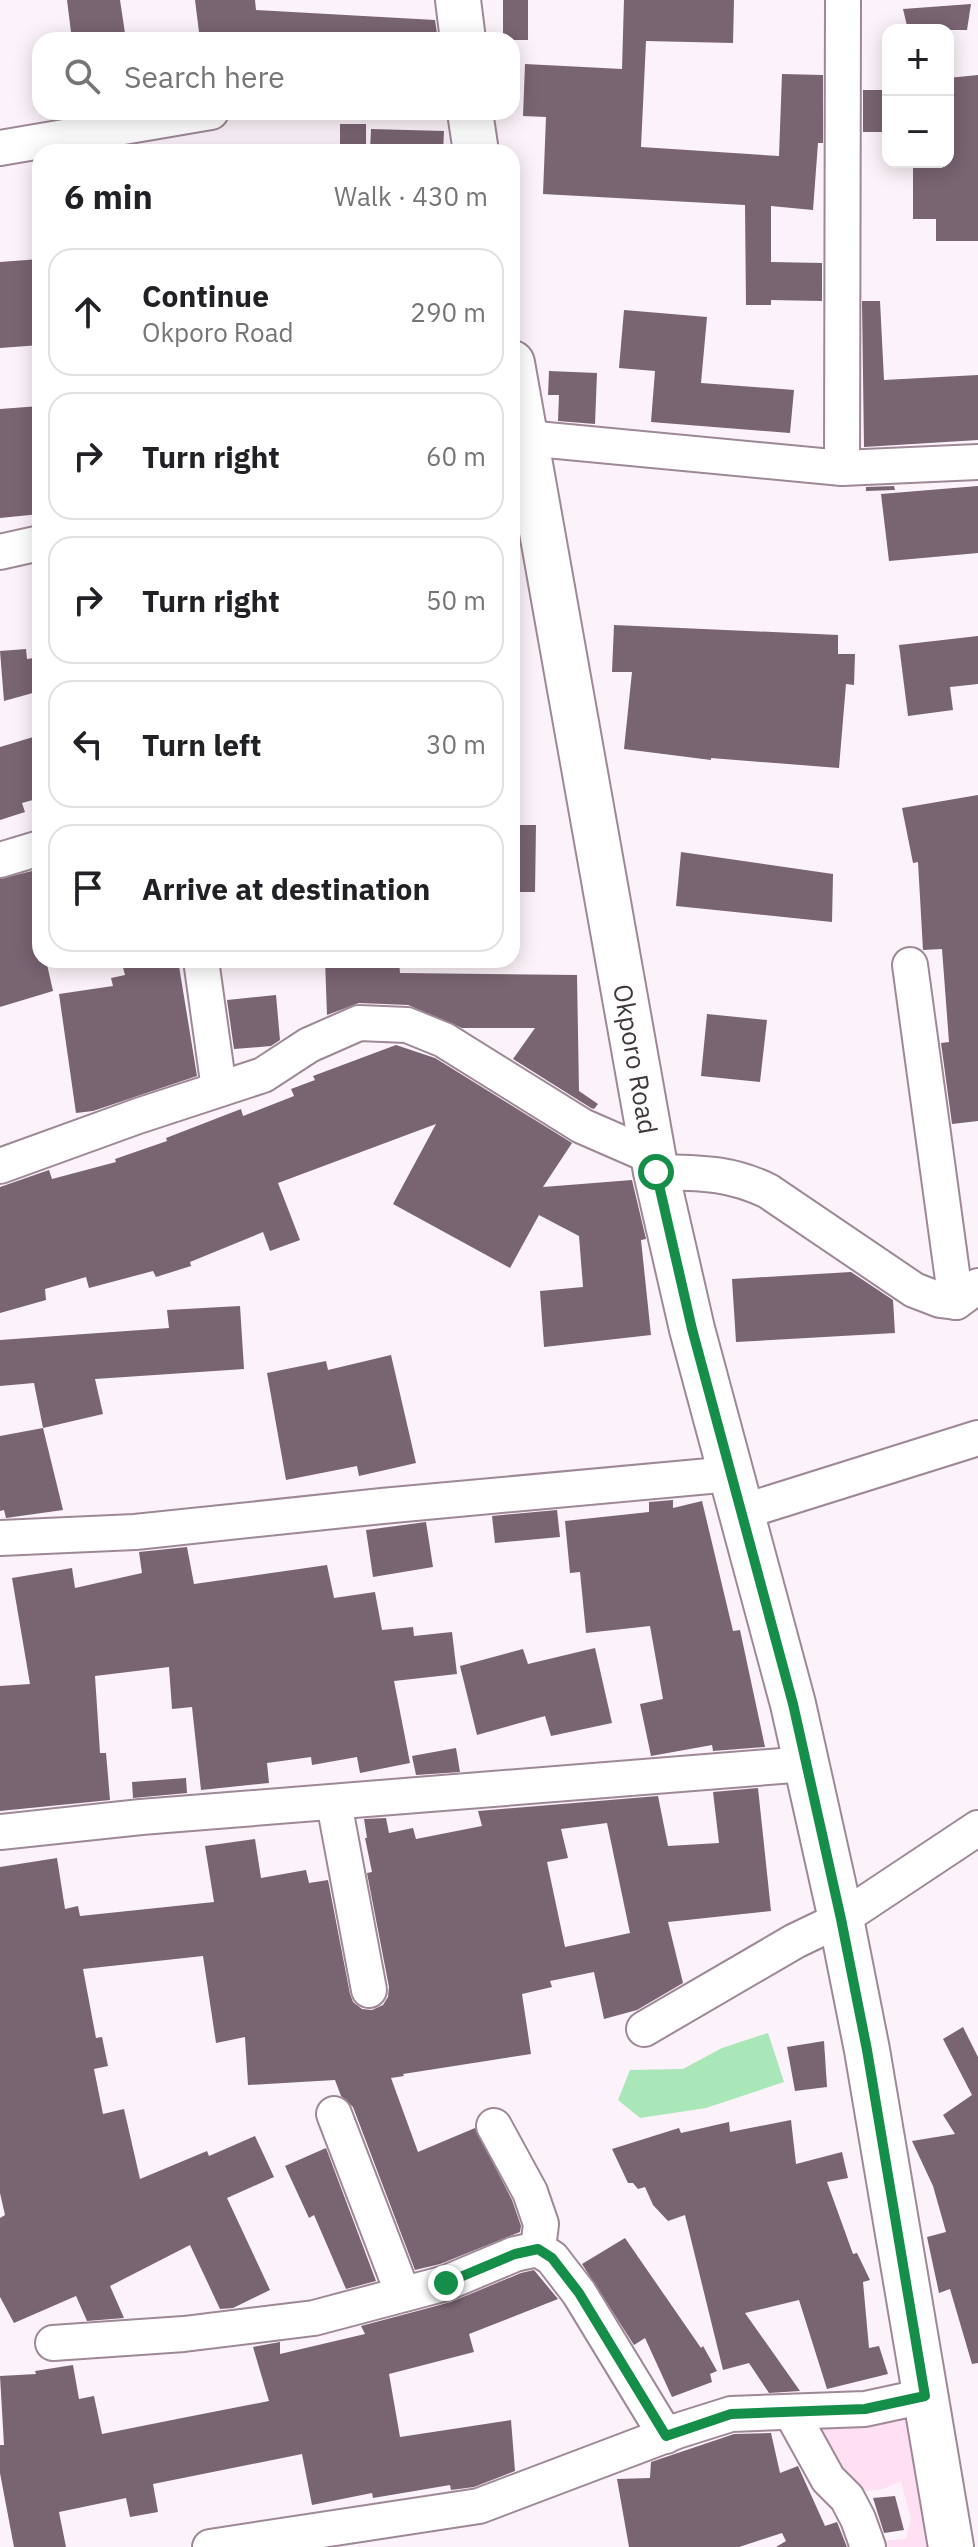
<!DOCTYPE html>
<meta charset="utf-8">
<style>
:root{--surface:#fff;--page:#f6f6f6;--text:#202124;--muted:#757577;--line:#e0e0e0}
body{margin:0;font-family:"IBM Plex Sans",sans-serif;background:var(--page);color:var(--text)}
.controls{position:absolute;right:24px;top:24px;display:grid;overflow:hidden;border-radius:16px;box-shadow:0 4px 20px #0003}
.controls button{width:72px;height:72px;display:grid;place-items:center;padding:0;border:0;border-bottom:2px solid var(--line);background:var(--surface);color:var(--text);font:40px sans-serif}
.stop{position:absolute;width:24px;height:24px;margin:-18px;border:6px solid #158e49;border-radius:50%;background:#fff}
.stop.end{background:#158e49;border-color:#fff;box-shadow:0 2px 8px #0008}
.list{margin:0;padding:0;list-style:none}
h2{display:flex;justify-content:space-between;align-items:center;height:104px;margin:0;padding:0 32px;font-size:34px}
h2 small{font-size:26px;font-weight:400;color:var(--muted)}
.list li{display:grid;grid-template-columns:52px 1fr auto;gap:24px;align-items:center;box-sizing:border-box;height:128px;margin:0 16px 16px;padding:0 16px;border:2px solid var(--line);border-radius:24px}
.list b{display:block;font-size:30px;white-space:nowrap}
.list p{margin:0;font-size:26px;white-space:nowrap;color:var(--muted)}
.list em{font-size:26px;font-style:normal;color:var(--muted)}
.icon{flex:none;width:44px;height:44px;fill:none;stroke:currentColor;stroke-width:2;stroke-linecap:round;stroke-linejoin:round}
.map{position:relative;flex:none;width:978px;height:2547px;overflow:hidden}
.search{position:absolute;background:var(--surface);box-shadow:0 4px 20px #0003;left:32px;top:32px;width:488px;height:88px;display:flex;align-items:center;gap:20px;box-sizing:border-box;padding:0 28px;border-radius:24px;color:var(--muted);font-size:30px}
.panel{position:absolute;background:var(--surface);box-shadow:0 4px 20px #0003;left:32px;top:144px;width:488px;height:824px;border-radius:24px}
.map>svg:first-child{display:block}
.built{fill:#fedff3}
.green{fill:#a9e6b8}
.building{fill:#796471;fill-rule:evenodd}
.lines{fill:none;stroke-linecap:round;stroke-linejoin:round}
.street-casing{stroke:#9e8896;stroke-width:38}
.secondary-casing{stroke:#9e8896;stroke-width:48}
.street{stroke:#fff;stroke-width:34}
.secondary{stroke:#fff;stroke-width:44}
.route{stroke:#158e49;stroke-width:10}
.labels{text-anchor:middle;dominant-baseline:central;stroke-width:8;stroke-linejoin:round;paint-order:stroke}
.street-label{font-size:26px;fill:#40373d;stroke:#fff}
</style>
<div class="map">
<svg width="978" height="2547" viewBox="0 0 978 2547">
<rect width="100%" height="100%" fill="#fcf2f9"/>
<path class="built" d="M912 2416 925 2503V2531L930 2547H882L880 2541 906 2539 911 2519 901 2481 883 2489 864 2491 808 2424Z"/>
<path class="green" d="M768 2033 784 2082 706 2108 640 2118 618 2100 630 2070 683 2069 722 2048Z"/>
<g class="building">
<path d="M67 0H120L126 40H72Z"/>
<path d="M195 0H255L256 10 435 20 438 40H200Z"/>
<rect x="503" y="0" width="25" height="40"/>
<path d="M624 0H734L733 43 646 41 641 147 779 156 782 74 823 75V143H818L813 210 771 206V262L822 263V301L771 300V305H746L745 205 543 194 546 117 523 116 525 64 622 69Z"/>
<path d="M971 4 967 30H908L903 9Z"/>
<path d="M978 75V241H936V219H913V162H948V78Z"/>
<rect x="863" y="90" width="25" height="42"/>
<path d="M340 124H366V147L340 148Z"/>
<path d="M371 129 444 131 443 152H370Z"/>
<path d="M40 259V345L0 348V262Z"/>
<path d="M862 301H880L884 380 978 375V440L864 447Z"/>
<path d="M624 310 707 317 701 383 794 390 790 433 651 422 655 371 619 368Z"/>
<path d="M549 371 597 373 595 424 558 421 559 395H548Z"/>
<path d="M40 406V514L0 518V409Z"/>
<path d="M894 486 895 490 866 491V487Z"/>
<path d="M978 486V553L889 561 881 494Z"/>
<path d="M614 625 838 635V654H855L854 685 846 684 839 768 711 758V760L624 749 632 672H612Z"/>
<path d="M978 636V684L950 687 953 710 908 716 899 645Z"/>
<path d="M26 649 27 659 40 657V691L4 701 0 651Z"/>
<path d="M40 735V798L22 803 25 812 0 820V747Z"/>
<path d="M978 795V1121L952 1124 941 1043 949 1042 942 949 923 950 918 862 913 863 902 808Z"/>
<path d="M512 825H536L535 892H512Z"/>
<path d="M681 852 833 874 832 922 676 906Z"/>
<path d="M40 869V960H46L53 991 0 1007V879Z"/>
<path d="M121 960H178L197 1076 93 1111 76 1113 59 994 113 986 111 978 125 975Z"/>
<path d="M325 960H399L400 973 577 975 579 1091 598 1104 594 1109 591 1108 513 1059 535 1028H462L408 1005 359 1003 327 1015Z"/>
<path d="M276 995 280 1040 271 1046 234 1049 227 1000Z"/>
<path d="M707 1014 767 1020 760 1082 701 1076Z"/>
<path d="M396 1045 435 1058 572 1143 543 1187 632 1180 646 1239 641 1240 651 1335 544 1347 540 1291 583 1287 579 1236 539 1215 510 1268 393 1204 436 1124 278 1183 300 1240 270 1251 263 1232 190 1262 191 1266 156 1277 153 1271 89 1288 86 1277 45 1289 46 1300 0 1313V1187L49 1170 52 1179 116 1162 115 1159 167 1141 166 1138 241 1109 243 1116 294 1096 291 1089 315 1080 313 1076Z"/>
<path d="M851 1272 893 1300 895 1333 736 1342 732 1279Z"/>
<path d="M240 1306 244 1369 95 1379 103 1414 43 1428 34 1383 0 1386V1340L169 1328 167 1310Z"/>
<path d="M391 1355 416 1463 359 1476 357 1466 286 1480 267 1373 326 1361 328 1370Z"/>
<path d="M43 1428 63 1510 6 1518 4 1510 0 1511V1436Z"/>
<path d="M673 1500V1508L702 1501 733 1631 740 1630 765 1747 713 1751 712 1745 651 1756 640 1704 663 1699 650 1626 586 1633 580 1572 570 1573 565 1521 649 1512V1502Z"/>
<path d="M557 1510 560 1537 495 1543 492 1516Z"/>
<path d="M426 1522 433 1567 373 1577 366 1530Z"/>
<path d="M187 1547 194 1584 327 1565 334 1598 375 1592 382 1630 413 1627 414 1636 452 1632 457 1674 394 1681 410 1763 360 1773 357 1757 312 1765 311 1757 267 1763 269 1783 201 1790 192 1707 172 1709 169 1667 95 1676 100 1753H106L110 1800 0 1811V1686L30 1684 12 1578 72 1568 75 1588 142 1573 139 1552Z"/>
<path d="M595 1648 612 1723 551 1736 545 1716 477 1735 460 1666 523 1649 528 1664Z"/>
<path d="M456 1748 460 1772 416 1775 412 1756Z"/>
<path d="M186 1778 187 1793 133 1798 132 1782Z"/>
<path d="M758 1788 771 1911 668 1922 683 1983 637 2010 604 2019 594 1972 550 1981 552 1987 522 1994 531 2054 403 2074 404 2076 391 2078 418 2152 475 2128 512 2200 521 2226 520 2232 440 2264 415 2270 353 2107 341 2096 335 2080 248 2085 245 2037 216 2043 203 1956 83 1969 96 2038 102 2037 108 2066 94 2069 103 2114 124 2109 140 2179 207 2151 209 2156 255 2136 274 2177 227 2198 270 2290 233 2308 220 2309 190 2245 110 2286 124 2318 87 2321 76 2296 14 2323 0 2297V2218L5 2215 0 2193V1867L57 1858 65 1909 78 1906 80 1916 214 1902 205 1846 255 1839 261 1878 306 1870 309 1883 328 1880 350 1994 353 2002 362 2009 372 2010 383 2005 388 1997 389 1987 367 1873 372 1872 365 1838H367L364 1819 386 1818 389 1833 413 1828 416 1839 482 1826 478 1811 658 1796 668 1846 719 1843 713 1792ZM607 1823 630 1933 565 1947 547 1862 568 1858 561 1829Z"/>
<path d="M963 2027 978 2057V2363L972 2364 950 2289 939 2293 927 2237 946 2232 933 2186 912 2141 955 2134 943 2115 972 2095 943 2039Z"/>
<path d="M824 2041 827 2087 795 2091 787 2047Z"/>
<path d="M791 2120 796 2164 842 2152 848 2178 827 2182 853 2254 857 2253 870 2280 863 2282 869 2348 879 2346 888 2374 827 2389 799 2300 745 2313 800 2391 769 2393 749 2363 723 2370 685 2215 668 2221 653 2205 645 2187 638 2189 633 2183H628L612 2149 679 2128 681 2133 729 2122 730 2132Z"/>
<path d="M326 2148 376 2281 346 2289 314 2215 309 2218 285 2166Z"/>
<path d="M625 2238 701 2348 703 2346 717 2371 710 2374 712 2382 672 2397 645 2338 634 2345 582 2264Z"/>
<path d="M534 2270 558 2299 469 2334 474 2352 389 2374 400 2437 511 2420 515 2471 474 2487 451 2490 450 2485 373 2498 372 2493 312 2505 302 2454 153 2484 158 2512 130 2517 126 2498 59 2512 66 2547H14L0 2473V2445H4L0 2376 36 2374 35 2371 73 2365 79 2399 94 2396 102 2434 182 2418 269 2401 253 2347 280 2342V2354L365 2334 361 2326 451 2302 521 2273Z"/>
<path d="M771 2433 780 2473 798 2466 825 2526 837 2522 847 2547H776L786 2541 782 2533 739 2547H629L617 2479 650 2478 651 2462 734 2434Z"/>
<path d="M895 2496 904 2530 884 2533 873 2498Z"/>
</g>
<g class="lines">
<g class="street-casing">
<g id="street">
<path d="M0 148 211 112"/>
<path d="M526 438 842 468 978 462"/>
<path d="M842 468 843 0"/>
<path d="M0 552 40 543"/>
<path d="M0 860 40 848"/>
<path d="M201 960 219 1089"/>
<path d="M910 965 956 1302"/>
<path d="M0 1166 138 1116 263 1075 309 1045 359 1023 407 1025 444 1040 582 1126 653 1157"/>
<path d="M656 1172C699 1173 729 1172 768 1191L914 1290 940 1300 956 1302 978 1286"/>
<path d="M742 1512 978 1438"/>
<path d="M0 1538 135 1532 382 1506 731 1474"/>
<path d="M334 1803 369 1990"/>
<path d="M0 1832 141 1817 806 1764"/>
<path d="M644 2029 795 1941 841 1919 978 1828"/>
<path d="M334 2114 403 2294"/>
<path d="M494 2126 530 2192 541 2224 538 2249"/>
<path d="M53 2343 184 2334 314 2318 446 2283 515 2254 538 2249 552 2258 579 2293 666 2436"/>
<path d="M791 2412 828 2479 847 2498 858 2519 868 2547"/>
<path d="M210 2547 479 2506 677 2431 731 2414 865 2409 925 2396"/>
</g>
</g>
<g class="secondary-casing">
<g id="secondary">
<path d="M458 0 463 40"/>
<path d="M470 112 476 152"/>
<path d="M512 363 656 1172 692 1329 793 1704 841 1919 867 2050 951 2547"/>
</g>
</g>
<use href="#street" class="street"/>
<use href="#secondary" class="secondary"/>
</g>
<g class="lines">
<path class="route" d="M446 2283 515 2254 538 2249 552 2258 579 2293 666 2436 731 2414 865 2409 925 2396 867 2050 841 1919 793 1704 692 1329 656 1172"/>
</g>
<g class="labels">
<g class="street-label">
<text transform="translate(636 1059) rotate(80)">Okporo Road</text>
</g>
</g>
</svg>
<div class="controls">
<button>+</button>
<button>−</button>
</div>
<div class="stop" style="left:656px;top:1172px"></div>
<div class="stop end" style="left:446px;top:2283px"></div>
<div class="search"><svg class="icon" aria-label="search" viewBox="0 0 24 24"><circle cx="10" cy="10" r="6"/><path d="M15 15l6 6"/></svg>Search here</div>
<section class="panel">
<h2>6 min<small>Walk · 430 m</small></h2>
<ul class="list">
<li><svg class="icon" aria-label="ahead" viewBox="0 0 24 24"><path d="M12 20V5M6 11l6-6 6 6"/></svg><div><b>Continue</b><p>Okporo Road</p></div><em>290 m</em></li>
<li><svg class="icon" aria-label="right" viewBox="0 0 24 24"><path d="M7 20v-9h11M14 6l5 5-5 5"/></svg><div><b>Turn right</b></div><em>60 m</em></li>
<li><svg class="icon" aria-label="right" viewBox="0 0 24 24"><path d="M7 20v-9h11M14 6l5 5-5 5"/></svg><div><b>Turn right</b></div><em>50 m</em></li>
<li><svg class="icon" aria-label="left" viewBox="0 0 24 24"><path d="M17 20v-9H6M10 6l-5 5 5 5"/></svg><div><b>Turn left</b></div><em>30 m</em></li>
<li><svg class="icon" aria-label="arrive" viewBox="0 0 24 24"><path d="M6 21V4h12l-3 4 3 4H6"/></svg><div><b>Arrive at destination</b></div></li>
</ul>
</section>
</div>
